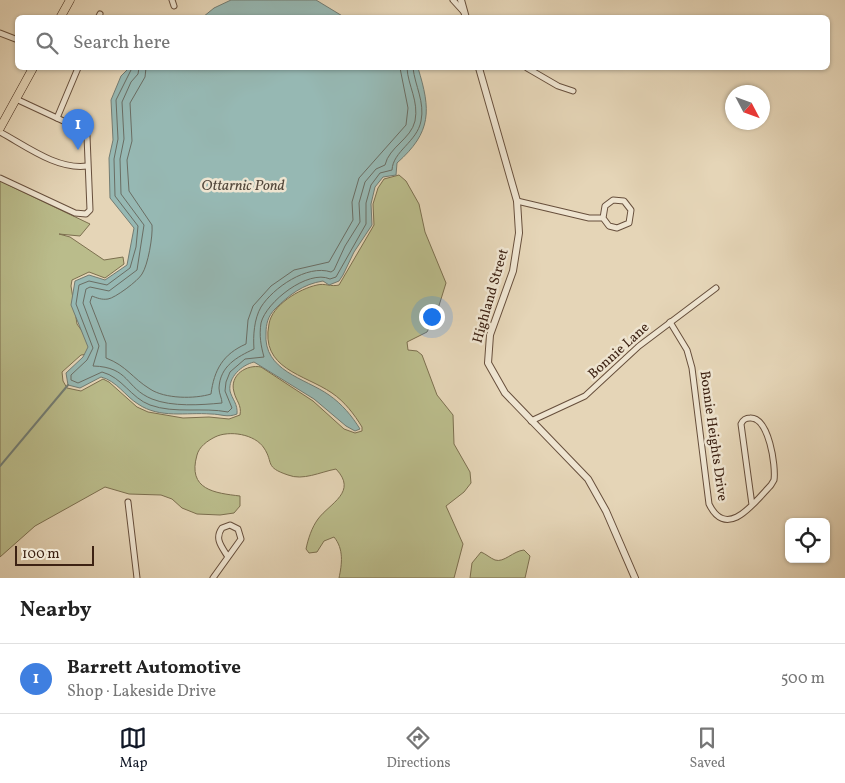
<!DOCTYPE html>
<meta charset="utf-8">
<style>
:root{--surface:#fff;--page:#f6f6f6;--text:#222;--muted:#767676;--line:#e0e0e0;--accent:#111827}
body{margin:0;font-family:Vollkorn,serif;background:var(--page);color:var(--text)}
.controls{position:absolute;right:15px;bottom:15px;display:grid;overflow:hidden;border-radius:8px;box-shadow:0 1px 4px #0004}
.controls button{width:45px;height:45px;display:grid;place-items:center;padding:0;border:0;border-bottom:1px solid var(--line);background:var(--surface);color:var(--text);font:25px sans-serif}
.compass{position:absolute;left:725px;top:85px;width:45px;height:45px;border-radius:50%;background:var(--surface);box-shadow:0 1px 4px #0004;rotate:131deg}
.scale{position:absolute;left:15px;bottom:12px;width:79px;box-sizing:border-box;padding-left:5px;border:2px solid #3d2213;border-top:0;font-size:14px;line-height:18px;white-space:nowrap;color:#3d2213;-webkit-text-stroke:4px #eee4d0;paint-order:stroke}
.you{position:absolute;left:431px;top:316px;width:18px;height:18px;margin:-12px;border:4px solid #fff;border-radius:50%;background:#1a73e8;box-shadow:0 0 0 8px #1a73e833}
.badge{display:grid;place-items:center;width:32px;height:32px;border-radius:50%;background:var(--accent);color:#fff;font-size:16px;font-weight:700}
.pin{position:absolute;translate:-50% -41px;filter:drop-shadow(0 1px 2px #0008)}
.pin::after{content:'';position:absolute;top:26px;width:18px;height:15px;background:inherit;clip-path:polygon(0 0,100% 0,50% 100%)}
.list{margin:0;padding:0;list-style:none}
h2{display:flex;justify-content:space-between;align-items:center;height:65px;margin:0;padding:0 20px;font-size:21px}
h2 small{font-size:16px;font-weight:400;color:var(--muted)}
.list li{display:grid;grid-template-columns:32px 1fr auto;gap:15px;align-items:center;box-sizing:border-box;height:70px;padding:0 20px;border-top:1px solid var(--line)}
.list b{display:block;font-size:19px;white-space:nowrap}
.list p{margin:0;font-size:16px;white-space:nowrap;color:var(--muted)}
.list em{font-size:16px;font-style:normal;color:var(--muted)}
.icon{flex:none;width:28px;height:28px;fill:none;stroke:currentColor;stroke-width:2;stroke-linecap:round;stroke-linejoin:round}
.map{position:relative;flex:none;width:845px;height:578px;overflow:hidden}
.search{position:absolute;background:var(--surface);box-shadow:0 1px 4px #0004;left:15px;right:15px;top:15px;height:55px;display:flex;align-items:center;gap:12px;box-sizing:border-box;padding:0 18px;border-radius:8px;color:var(--muted);font-size:19px}
.sheet{height:135px;background:var(--surface)}
nav{display:flex;justify-content:space-around;align-items:center;box-sizing:border-box;height:70px;border-top:1px solid var(--line);background:var(--surface);font-size:14px;color:var(--muted)}
nav a{display:grid;justify-items:center;gap:2px}
nav .on{color:var(--accent)}
.map>svg:first-child{display:block}
.green{fill:#babc8b;stroke:#7c6f4f}
.water{fill:#96b8b3;stroke:#727c73}
.lines{fill:none;stroke-linecap:round;stroke-linejoin:round}
.shore{stroke:#6a6d63;stroke-width:1}
.stream{stroke:#727c73;stroke-width:2}
.minor-casing{stroke:#674f3c;stroke-width:7}
.tertiary-casing{stroke:#674f3c;stroke-width:8}
.primary-casing{stroke:#3d2213;stroke-width:9}
.minor{stroke:#eee4d0;stroke-width:5}
.tertiary{stroke:#eee4d0;stroke-width:6}
.primary{stroke:#e5d5b7;stroke-width:8}
.labels{text-anchor:middle;dominant-baseline:central;stroke-width:5;stroke-linejoin:round;paint-order:stroke}
.street-label{font-size:14px;fill:#3d2213;stroke:#eee4d0}
.water-label{font-size:15px;font-style:italic;fill:#53483b;stroke:#eee4d0}
</style>
<div class="map">
<svg width="845" height="578" viewBox="0 0 845 578">
<rect width="100%" height="100%" fill="#e5d5b7"/>
<filter id="stains"><feTurbulence type="fractalNoise" baseFrequency=".004" numOctaves="4"/><feColorMatrix values="0 0 0 0 .2 0 0 0 0 .09 0 0 0 0 .02 0 0 0 .5 -.17"/></filter>
<radialGradient id="worn" r=".72"><stop offset=".6" stop-color="#630" stop-opacity="0"/><stop offset="1" stop-color="#630" stop-opacity=".3"/></radialGradient>
<g class="green">
<path d="M399 175 406 181 419 204 425 232 446 283 437 312 427 332 407 342 408 350 417 351 422 355 437 395 453 415 454 444 470 472 471 483 464 492 446 506 463 544 454 578H339C342 564 344 549 334 537L324 541 317 552 309 553 306 549C308 539 312 527 318 519 330 503 358 492 336 469 320 472 303 481 288 475 264 467 274 463 264 448 255 434 229 430 215 437 207 441 199 447 197 455 187 490 215 493 240 496V506L234 513 220 515 197 514 182 508 172 499 161 495 129 494 105 487 35 526 0 557V181L90 224 80 236 59 234 70 237 104 260 123 257 124 264 105 278 89 272 72 280 71 286 77 324 91 344 89 354 81 355 62 372 63 381 67 388 81 391 103 379 109 382 137 407 148 412 183 418 209 417 229 419 240 415C242 405 236 401 234 392 229 375 247 364 261 367L313 401 344 429 355 433 362 431V427C354 414 345 402 332 393 304 374 260 369 269 324 272 305 299 289 317 285 325 283 331 287 339 285L374 225 373 204 378 188 384 179Z"/>
<path d="M524 550 530 556 525 578H470L472 563 481 552C486 554 490 558 495 560 504 563 513 551 524 550Z"/>
</g>
<g class="water">
<path d="M231 0H316L344 17H203L214 8Z"/>
<path d="M129 68H418C431 110 432 132 397 163L396 175 383 177 375 187 371 204 372 225 354 252 343 275 339 281 329 285 323 281C303 284 289 295 275 309 268 316 266 324 266 333 263 371 305 378 329 395 342 404 352 416 360 429L355 431 346 426 314 399 254 362C242 365 228 377 230 391 232 399 238 404 237 414 227 418 221 414 211 414 186 412 160 419 138 404 125 396 117 381 101 377L80 388 68 385 66 373 83 357 88 347 71 305 75 281 89 275 105 280 127 265 134 228 110 198 109 158 113 140 111 100 121 76Z"/>
</g>
<g class="lines">
<g class="shore">
<path d="M132 68 116 100 118 139 114 159 115 196 138 226 136 247 130 268 107 285 89 281 79 285 76 304 93 348 87 360 71 375V380L78 383 102 372C122 377 131 398 150 405 175 414 203 407 228 412L232 408 225 391 226 382 230 372 245 359 264 357C261 346 259 336 261 323 266 302 308 269 330 279L336 277 366 224V203L371 185 380 173 392 170C393 151 417 142 421 121 425 102 415 86 413 68"/>
<path d="M139 68 138 74 131 82 122 102 124 139 120 159 121 194 144 225 137 270 109 291 90 287 86 289 83 303 99 346 93 366C130 367 125 388 152 399 172 407 201 405 222 403 222 398 219 394 219 388 220 366 237 357 254 349 253 336 254 319 261 307 273 288 307 264 331 272L334 270 345 246 360 222 359 203 365 182 376 169 385 165C389 147 411 139 415 121 419 101 408 86 407 68"/>
<path d="M146 68 145 77 130 103 132 141 127 160 129 191 152 225C153 236 148 265 142 274 138 281 115 298 108 299 102 300 97 298 92 296L90 302 106 343V358C127 366 132 378 150 389 165 399 195 399 211 394 214 370 223 354 246 344L248 320 253 306 271 286 294 270 329 262 353 220 352 202 359 178 406 125 408 108 400 68"/>
</g>
<path class="stream" d="M0 466 68 385"/>
<g class="minor-casing">
<g id="minor">
<path d="M172 0 174 6"/>
<path d="M453 0 463 11"/>
<path d="M98 18 100 14"/>
<path d="M0 33 18 40"/>
<path d="M527 68 558 86 573 91"/>
<path d="M57 118 78 68"/>
<path d="M0 132C26 146 57 170 87 166"/>
<path d="M0 178 75 213 86 214 90 210 87 136 72 125 16 99"/>
<path d="M517 201 589 218H603L609 226 617 228 629 223 631 210 624 201 613 200 605 206 603 218"/>
<path d="M670 322 687 350 692 368 709 504C727 541 755 502 771 485L774 480C776 466 769 417 750 418 745 418 743 420 741 424L752 505"/>
<path d="M531 421 585 396 639 346 716 288"/>
<path d="M128 502 137 578"/>
<path d="M213 578 241 539 238 529 230 525 222 528C214 539 222 547 228 557"/>
</g>
</g>
<g class="tertiary-casing">
<g id="tertiary">
<path d="M461 0 466 18"/>
<path d="M479 68 517 201 519 233 513 271 490 335 488 363 505 393 588 479 606 511 635 578"/>
</g>
</g>
<g class="primary-casing">
<g id="primary">
<path d="M60 18 70 0"/>
<path d="M0 128 33 68"/>
</g>
</g>
<use href="#minor" class="minor"/>
<use href="#tertiary" class="tertiary"/>
<use href="#primary" class="primary"/>
</g>
<g class="labels">
<g class="street-label">
<text transform="translate(491 296) rotate(-74)">Highland Street</text>
<text transform="translate(619 351) rotate(-42)">Bonnie Lane</text>
<text transform="translate(713 436) rotate(82)">Bonnie Heights Drive</text>
</g>
<g class="water-label">
<text x="243" y="186">Ottarnic Pond</text>
</g>
</g>
<rect width="100%" height="100%" filter="url(#stains)"/>
<rect width="100%" height="100%" fill="url(#worn)"/>
</svg>
<div class="controls">
<button><svg class="icon" aria-label="locate" viewBox="0 0 24 24"><circle cx="12" cy="12" r="6"/><path d="M12 2v4M12 18v4M2 12h4M18 12h4"/></svg></button>
</div>
<svg class="compass" viewBox="-18 -18 36 36"><path d="M0-13l5 13h-10z" fill="#e53935"/><path d="M0 13l5-13h-10z" fill="#767676"/></svg>
<div class="scale">100 m</div>
<div class="you"></div>
<div class="pin badge" style="left:78px;top:150px;background:#3f7fe0">1</div>
<div class="search"><svg class="icon" aria-label="search" viewBox="0 0 24 24"><circle cx="10" cy="10" r="6"/><path d="M15 15l6 6"/></svg>Search here</div>
</div>
<section class="sheet">
<h2>Nearby<small></small></h2>
<ul class="list">
<li><span class="badge" style="background:#3f7fe0">1</span><div><b>Barrett Automotive</b><p>Shop · Lakeside Drive</p></div><em>500 m</em></li>
</ul>
</section>
<nav>
<a class="on"><svg class="icon" aria-label="map" viewBox="0 0 24 24"><path d="M3 6l6-2 6 2 6-2v14l-6 2-6-2-6 2zM9 4v14M15 6v14"/></svg>Map</a>
<a><svg class="icon" aria-label="directions" viewBox="0 0 24 24"><path d="M12 3l9 9-9 9-9-9zM9 14v-3h6M13 9l2 2-2 2"/></svg>Directions</a>
<a><svg class="icon" aria-label="saved" viewBox="0 0 24 24"><path d="M7 4h10v16l-5-4-5 4z"/></svg>Saved</a>
</nav>
